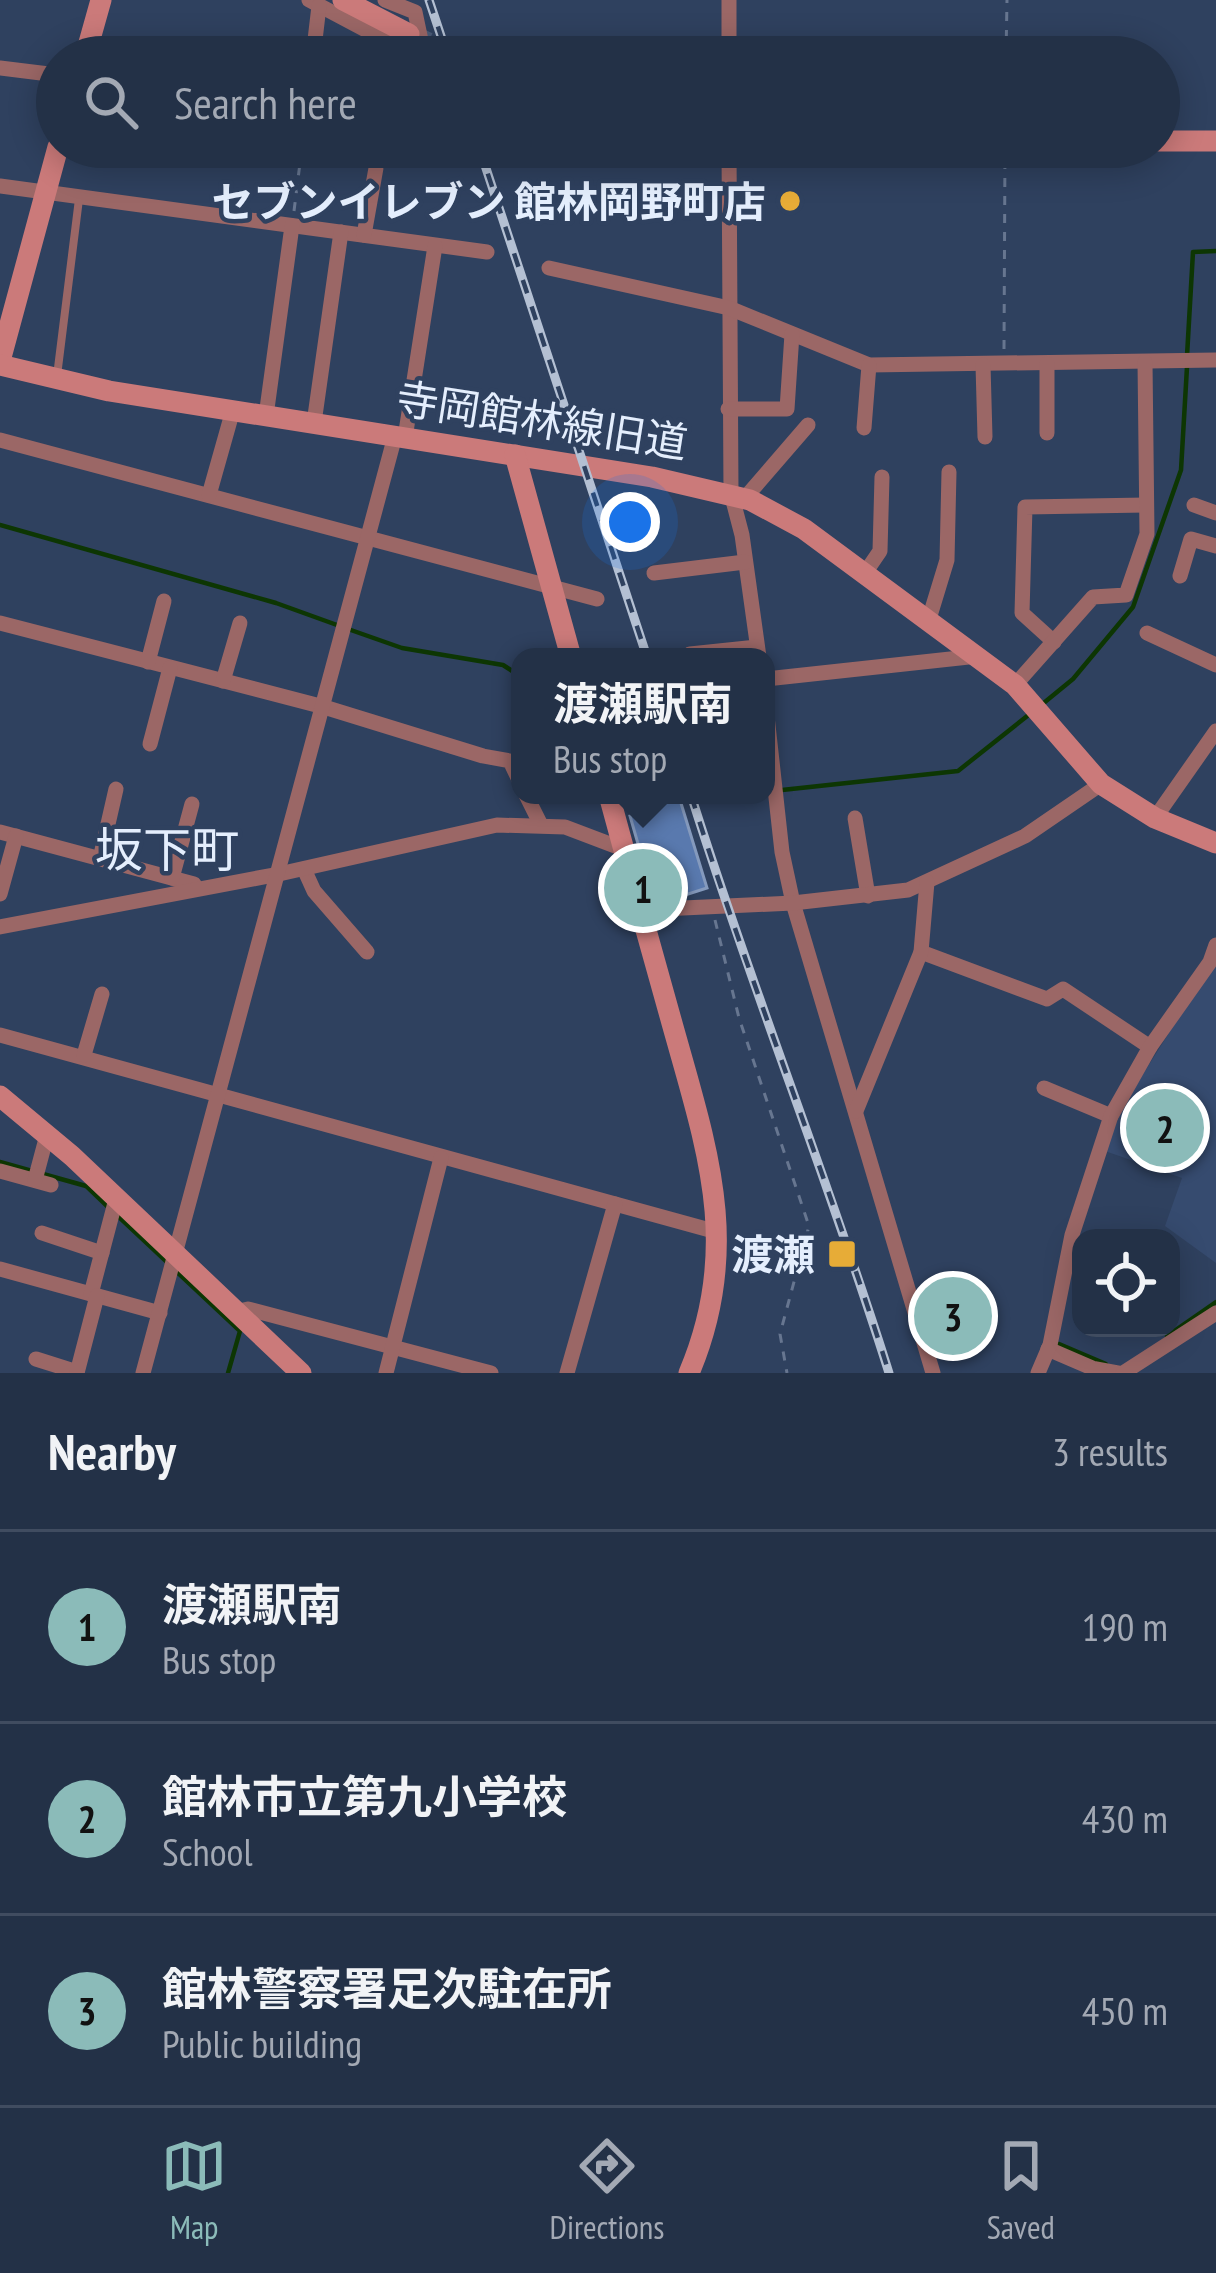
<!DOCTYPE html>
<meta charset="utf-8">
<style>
:root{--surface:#233147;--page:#2b394e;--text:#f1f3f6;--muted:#a3a9b4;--line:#404c60;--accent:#8bbbb9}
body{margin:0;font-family:"PT Sans Narrow","Noto Sans JP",sans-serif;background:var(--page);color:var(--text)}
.controls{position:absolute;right:36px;bottom:36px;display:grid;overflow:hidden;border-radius:24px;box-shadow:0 6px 30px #0003}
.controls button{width:108px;height:108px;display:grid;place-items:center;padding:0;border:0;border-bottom:3px solid var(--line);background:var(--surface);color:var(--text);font:60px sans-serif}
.you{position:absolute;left:630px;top:522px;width:42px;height:42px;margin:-30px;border:9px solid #fff;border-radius:50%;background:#1a73e8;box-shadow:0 0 0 18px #1a73e833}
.badge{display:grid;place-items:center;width:78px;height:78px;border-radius:50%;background:var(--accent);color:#111;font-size:39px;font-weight:700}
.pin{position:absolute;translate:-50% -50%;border:6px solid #fff;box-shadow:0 3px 12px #0006}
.popup{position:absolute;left:511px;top:648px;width:264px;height:156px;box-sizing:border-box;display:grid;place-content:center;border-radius:24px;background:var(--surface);filter:drop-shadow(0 3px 9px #0005);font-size:39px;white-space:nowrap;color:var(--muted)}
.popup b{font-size:45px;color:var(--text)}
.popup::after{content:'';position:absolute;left:50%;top:100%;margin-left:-24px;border:24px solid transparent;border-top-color:var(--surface)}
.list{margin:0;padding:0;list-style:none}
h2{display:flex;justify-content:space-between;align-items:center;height:156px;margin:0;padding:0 48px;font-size:51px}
h2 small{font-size:39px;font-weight:400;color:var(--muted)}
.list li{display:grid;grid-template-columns:78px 1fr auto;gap:36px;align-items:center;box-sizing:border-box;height:192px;padding:0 48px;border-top:3px solid var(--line)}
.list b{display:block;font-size:45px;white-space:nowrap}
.list p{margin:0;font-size:39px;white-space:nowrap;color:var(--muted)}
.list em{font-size:39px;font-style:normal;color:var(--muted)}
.icon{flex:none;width:66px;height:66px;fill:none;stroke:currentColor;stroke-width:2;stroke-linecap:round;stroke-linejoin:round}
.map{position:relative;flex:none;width:1216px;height:1373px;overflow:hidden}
.search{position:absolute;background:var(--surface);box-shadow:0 6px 30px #0003;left:36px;right:36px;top:36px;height:132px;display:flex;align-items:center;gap:30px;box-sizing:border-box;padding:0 42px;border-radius:66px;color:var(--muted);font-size:45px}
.sheet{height:732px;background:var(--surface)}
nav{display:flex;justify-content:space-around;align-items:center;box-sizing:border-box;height:168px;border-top:3px solid var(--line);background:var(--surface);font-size:33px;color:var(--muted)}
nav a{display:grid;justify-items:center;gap:6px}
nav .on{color:var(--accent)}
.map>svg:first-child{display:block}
.built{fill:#364b6f}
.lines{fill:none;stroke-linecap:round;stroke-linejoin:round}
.stream{stroke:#0d3603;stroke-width:4.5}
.building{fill:#5979ae;stroke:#859abd;stroke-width:3}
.secondary-tunnel{stroke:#4a5b77;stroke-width:21;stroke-dasharray:21 10;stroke-linecap:butt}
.path{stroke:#677690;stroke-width:3;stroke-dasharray:9 9;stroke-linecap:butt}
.lane{stroke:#9b6766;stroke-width:8}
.street{stroke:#9b6766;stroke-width:15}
.secondary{stroke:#cb7a7a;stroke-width:21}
.rail-casing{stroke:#b4c0d3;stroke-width:9}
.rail{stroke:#2f415f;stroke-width:4.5;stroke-dasharray:14;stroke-linecap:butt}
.poi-dot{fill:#e7ac37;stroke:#2f415f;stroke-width:4.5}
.labels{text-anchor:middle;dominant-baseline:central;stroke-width:9;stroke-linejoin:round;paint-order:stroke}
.poi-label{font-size:42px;font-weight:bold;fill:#e4eefd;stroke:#2f415f;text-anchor:end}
.street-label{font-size:42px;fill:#e4eefd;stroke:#2f415f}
.quarter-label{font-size:48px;fill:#e4eefd;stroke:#2f415f}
</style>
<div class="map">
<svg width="1216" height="1373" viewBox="0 0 1216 1373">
<rect width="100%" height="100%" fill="#2f415f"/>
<path class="built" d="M1216 959V1263L1165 1226 1182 1178 1105 1151 1124 1104Z"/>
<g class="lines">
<g class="stream">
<path d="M1187 356 1193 252 1216 251"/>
<path d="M0 525 276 603 337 625"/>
<path d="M348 629 402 648 503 665 520 676"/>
<path d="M1040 706 1073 679 1133 607 1181 470 1187 367"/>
<path d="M782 790 958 771 1031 713"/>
<path d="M0 1162 32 1171"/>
<path d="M43 1174 86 1186 110 1209"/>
<path d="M119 1217 167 1262"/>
<path d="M175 1270 240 1331 228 1373"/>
<path d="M1167 1336 1216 1302"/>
<path d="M1058 1348 1059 1344 1106 1364"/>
</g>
</g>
<path class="building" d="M672 795 676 802 680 800 707 888 682 896 660 897 659 894 653 896 630 816 636 814 634 807Z"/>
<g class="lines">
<path class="secondary-tunnel" d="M409 34 459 57"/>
<g class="path">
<path d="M502 41 522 38H715"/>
<path d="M1006 57 1007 0"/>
<path d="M294 211 302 147"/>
<path d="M1004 349 1005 147"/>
<path d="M715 920 739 1018 809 1226 780 1334 787 1373"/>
<path d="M1171 1308 1186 1314"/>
</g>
<g class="lane">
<path d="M464 57 463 46 467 44 506 57"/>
<path d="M57 376 79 199"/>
</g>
<g class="street">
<path d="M309 0 405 51 419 50 422 45 415 12 385 0"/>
<path d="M313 57 319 6"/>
<path d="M729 57V0"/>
<path d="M0 68 57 75"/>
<path d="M729 147 731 493 742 535 759 657"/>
<path d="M0 186 487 252"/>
<path d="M364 235 376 168"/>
<path d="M549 268 729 308 869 365 1216 360"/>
<path d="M983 365 985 437"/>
<path d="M728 409H787L792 334"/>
<path d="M266 416 292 226"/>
<path d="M314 423 341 232"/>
<path d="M864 428 869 365"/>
<path d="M1047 433V364"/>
<path d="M405 438 435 246"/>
<path d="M0 440 597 599"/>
<path d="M209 495 233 410"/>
<path d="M745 498 808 425"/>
<path d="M1194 505 1216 513"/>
<path d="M654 573 745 562"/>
<path d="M865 573 880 551 882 477"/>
<path d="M1180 576 1191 539 1216 546"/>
<path d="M929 619 947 560 949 472"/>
<path d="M0 623 324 707 483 756 510 761 520 782"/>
<path d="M1147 633 1216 665"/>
<path d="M1054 642 1022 613 1025 507 1146 505"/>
<path d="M690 654 757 647"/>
<path d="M148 662 164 601"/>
<path d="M766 679 978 656"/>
<path d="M223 681 240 623"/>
<path d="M1015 685 1093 597 1126 595 1147 534 1145 362"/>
<path d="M766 707 782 852 793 903 933 1373"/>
<path d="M150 744 170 668"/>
<path d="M526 795 541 825"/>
<path d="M855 818 868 896"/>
<path d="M1155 818 1216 731"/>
<path d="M0 832 194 884"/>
<path d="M100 859 116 789"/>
<path d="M304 869 314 891 367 952"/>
<path d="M172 878 192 804"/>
<path d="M0 894 16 836"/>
<path d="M640 910 793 903 908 890 1025 836 1101 784"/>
<path d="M0 927 279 874 497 825 565 827 623 849"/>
<path d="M921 952 1047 999 1063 989 1150 1047"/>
<path d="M0 1035 717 1232"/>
<path d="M84 1055 102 994"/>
<path d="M1044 1088 1111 1116"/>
<path d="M856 1111 921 952 927 882"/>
<path d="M0 1171 51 1185"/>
<path d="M35 1180 47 1135"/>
<path d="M42 1233 102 1253"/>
<path d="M0 1269 160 1313"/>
<path d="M91 1294 116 1199"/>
<path d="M235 1312 248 1309 491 1373"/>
<path d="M1048 1349 1092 1368 1119 1373"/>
<path d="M36 1359 77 1372"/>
<path d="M77 1373 97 1296"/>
<path d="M143 1373 395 436"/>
<path d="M386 1373 441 1158"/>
<path d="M567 1373 615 1204"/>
<path d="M1038 1373 1050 1345 1072 1235 1111 1116 1150 1047 1210 962 1216 945"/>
<path d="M1123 1373 1216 1313"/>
</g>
<g class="secondary">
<path d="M343 0 409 34"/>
<path d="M85 57 101 0"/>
<path d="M1159 141H1216"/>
<path d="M0 361 58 147"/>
<path d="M0 365 109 391 652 477 750 500 804 529 1015 685 1101 784 1155 818 1216 843"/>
<path d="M515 455 571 657"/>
<path d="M609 795C629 869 649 942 670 1016 705 1143 744 1244 689 1373"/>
<path d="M0 1096 72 1156 301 1373"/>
</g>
<g class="rail-casing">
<g id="rail">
<path d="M429 0 448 57"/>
<path d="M479 147 647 657"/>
<path d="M691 795C752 990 828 1178 889 1373"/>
</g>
</g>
<use href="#rail" class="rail"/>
</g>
<g class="poi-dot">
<circle cx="790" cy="201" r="12"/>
<rect x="827" y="1239" width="30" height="30" rx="6"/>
</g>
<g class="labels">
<g class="poi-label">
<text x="766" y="201">セブンイレブン 館林岡野町店</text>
<text x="815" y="1254">渡瀬</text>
</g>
<g class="street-label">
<text transform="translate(542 420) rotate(9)">寺岡館林線旧道</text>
</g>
<g class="quarter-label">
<text x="167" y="849">坂下町</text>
</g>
</g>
</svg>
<div class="controls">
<button><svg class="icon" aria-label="locate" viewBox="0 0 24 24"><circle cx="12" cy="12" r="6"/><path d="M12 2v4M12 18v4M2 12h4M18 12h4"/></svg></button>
</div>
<div class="you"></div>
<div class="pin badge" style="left:643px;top:888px">1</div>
<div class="popup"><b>渡瀬駅南</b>Bus stop</div>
<div class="pin badge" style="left:1165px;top:1128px">2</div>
<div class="pin badge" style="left:953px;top:1316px">3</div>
<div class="search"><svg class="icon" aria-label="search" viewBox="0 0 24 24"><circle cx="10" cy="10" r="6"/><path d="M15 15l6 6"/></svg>Search here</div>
</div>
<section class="sheet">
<h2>Nearby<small>3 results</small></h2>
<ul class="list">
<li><span class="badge">1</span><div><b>渡瀬駅南</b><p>Bus stop</p></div><em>190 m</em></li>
<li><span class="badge">2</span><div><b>館林市立第九小学校</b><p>School</p></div><em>430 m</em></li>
<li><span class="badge">3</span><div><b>館林警察署足次駐在所</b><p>Public building</p></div><em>450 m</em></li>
</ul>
</section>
<nav>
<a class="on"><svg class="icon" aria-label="map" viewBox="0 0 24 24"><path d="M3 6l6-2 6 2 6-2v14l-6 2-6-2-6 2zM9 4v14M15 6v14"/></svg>Map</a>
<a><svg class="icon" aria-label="directions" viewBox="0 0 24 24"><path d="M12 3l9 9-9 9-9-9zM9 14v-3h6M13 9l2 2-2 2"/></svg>Directions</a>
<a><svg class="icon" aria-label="saved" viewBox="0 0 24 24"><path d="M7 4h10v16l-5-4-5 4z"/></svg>Saved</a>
</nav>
